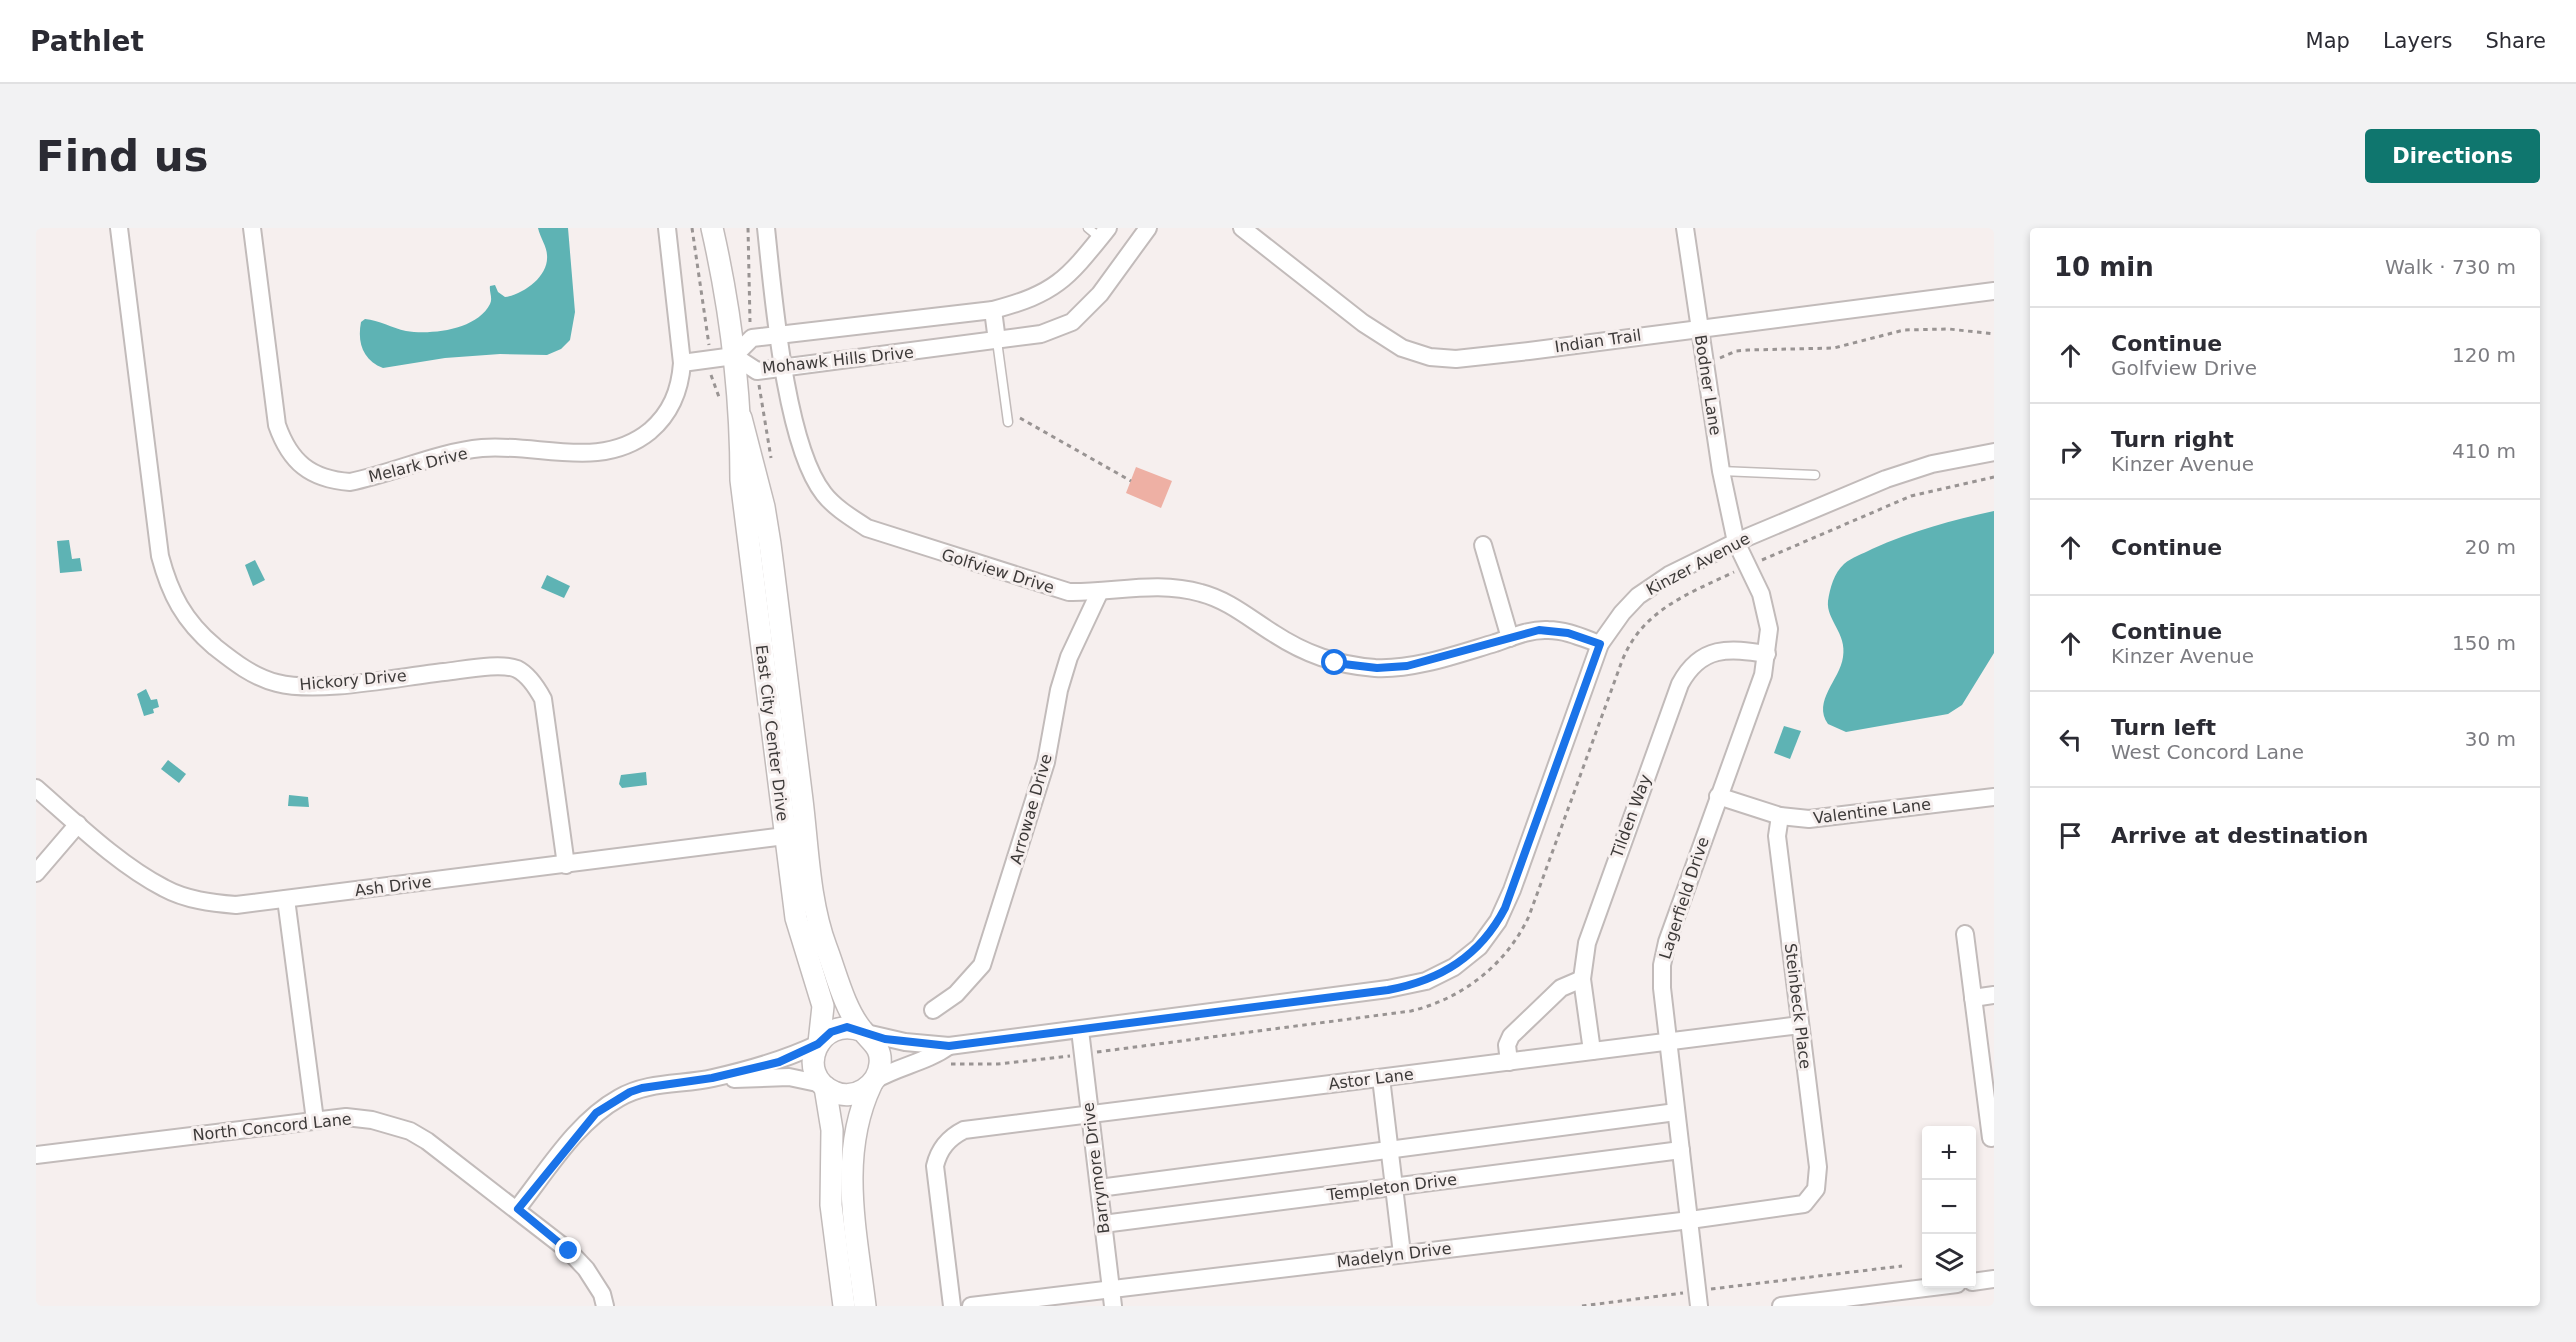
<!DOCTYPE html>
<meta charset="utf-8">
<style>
:root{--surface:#fff;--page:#f2f2f3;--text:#2b2b33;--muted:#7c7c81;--line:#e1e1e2;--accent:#0f766e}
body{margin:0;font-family:"DejaVu Sans",sans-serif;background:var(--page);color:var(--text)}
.controls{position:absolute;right:18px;bottom:18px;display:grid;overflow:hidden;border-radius:6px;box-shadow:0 3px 9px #0003}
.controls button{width:54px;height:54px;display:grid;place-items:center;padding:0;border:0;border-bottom:2px solid var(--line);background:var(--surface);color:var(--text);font:30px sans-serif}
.stop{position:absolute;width:18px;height:18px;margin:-14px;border:4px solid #1a73e8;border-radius:50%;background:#fff}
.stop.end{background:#1a73e8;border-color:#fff;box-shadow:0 2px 6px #0008}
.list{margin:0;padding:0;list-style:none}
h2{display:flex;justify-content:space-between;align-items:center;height:78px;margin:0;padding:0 24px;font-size:26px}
h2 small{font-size:20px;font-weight:400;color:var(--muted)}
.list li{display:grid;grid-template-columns:39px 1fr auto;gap:18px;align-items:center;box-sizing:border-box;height:96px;padding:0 24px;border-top:2px solid var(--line)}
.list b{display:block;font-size:22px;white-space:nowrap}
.list p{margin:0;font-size:20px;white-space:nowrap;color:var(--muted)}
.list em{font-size:20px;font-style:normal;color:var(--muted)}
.icon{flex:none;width:33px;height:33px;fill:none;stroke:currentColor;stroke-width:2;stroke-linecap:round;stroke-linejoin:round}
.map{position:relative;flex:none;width:1958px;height:1078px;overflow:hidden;border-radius:6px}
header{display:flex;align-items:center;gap:36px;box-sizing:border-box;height:84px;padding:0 30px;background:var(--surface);border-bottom:2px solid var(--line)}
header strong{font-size:28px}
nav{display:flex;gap:33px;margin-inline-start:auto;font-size:21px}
.intro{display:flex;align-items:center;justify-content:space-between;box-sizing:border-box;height:144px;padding:0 36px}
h1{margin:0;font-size:42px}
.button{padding:15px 27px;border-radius:6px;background:var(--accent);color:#fff;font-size:21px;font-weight:700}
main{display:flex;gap:36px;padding:0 36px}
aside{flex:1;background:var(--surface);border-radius:6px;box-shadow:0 3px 9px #0003}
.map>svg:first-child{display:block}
.green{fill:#eeb0a4}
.water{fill:#5eb3b4}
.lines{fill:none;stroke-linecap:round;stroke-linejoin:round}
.service-casing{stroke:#c2bbba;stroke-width:11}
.minor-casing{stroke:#c2bbba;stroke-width:20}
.tertiary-casing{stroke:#c2bbba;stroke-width:24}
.path{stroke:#999493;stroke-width:3;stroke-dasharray:4.5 4.5;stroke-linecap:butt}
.service{stroke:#fff;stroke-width:8}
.minor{stroke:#fff;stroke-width:16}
.tertiary{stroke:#fff;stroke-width:21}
.route{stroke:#1a73e8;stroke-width:8}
.labels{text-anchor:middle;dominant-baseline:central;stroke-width:6;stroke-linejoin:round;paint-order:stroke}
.street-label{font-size:16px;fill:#3d3a39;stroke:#f6efee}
</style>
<header>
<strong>Pathlet</strong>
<nav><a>Map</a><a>Layers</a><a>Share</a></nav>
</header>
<div class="intro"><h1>Find us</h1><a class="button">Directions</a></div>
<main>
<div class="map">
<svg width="1958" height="1078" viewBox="0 0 1958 1078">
<rect width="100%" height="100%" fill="#f6efee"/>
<path class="green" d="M1100 239 1136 253 1125 280 1090 265Z"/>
<g class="water">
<path d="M502 0H532L539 84 534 112 525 121 511 127 464 126 409 130 347 140C327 132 321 115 325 94L329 91C343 92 356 100 370 103 395 107 441 102 454 76 457 70 453 64 454 58L459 57 462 64 469 69C488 66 513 48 511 27 511 19 504 9 502 0Z"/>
<path d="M1958 283V425L1926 477 1912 486 1810 504 1792 496C1776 473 1804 452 1807 429 1811 405 1790 392 1792 373 1794 360 1798 345 1808 336 1816 329 1827 326 1836 321 1876 303 1916 292 1958 283Z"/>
<path d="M33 312 36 331 44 330 46 343 24 345 21 313Z"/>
<path d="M219 332 229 352 217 358 209 337Z"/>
<path d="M511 347 534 358 528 370 505 360Z"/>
<path d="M110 461 115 472 121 471 123 479 117 481 118 485 108 488 101 466Z"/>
<path d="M1748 498 1765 503 1754 531 1738 525Z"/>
<path d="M132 532 150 546 143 555 125 541Z"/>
<path d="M610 544 611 557 586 560 583 556 585 547Z"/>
<path d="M253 567 272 569 273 579 252 578Z"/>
</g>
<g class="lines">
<g class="service-casing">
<g id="service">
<path d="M1052 0 1064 10"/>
<path d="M961 113 972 194"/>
<path d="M1685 243 1779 247"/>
</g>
</g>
<g class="minor-casing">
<g id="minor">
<path d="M83 0 124 328C134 366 148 393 179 419 198 434 217 449 241 455 283 466 363 449 408 444 427 442 464 434 481 441 493 447 501 460 507 471L530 637"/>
<path d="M216 0 241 197C254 234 274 251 314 254 358 245 402 224 446 220 503 215 565 243 614 203 635 185 644 163 646 135L631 0"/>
<path d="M730 0C737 65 749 217 788 266 799 280 816 290 831 300L1033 364C1077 365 1121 352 1165 365 1192 372 1213 390 1237 405 1269 426 1300 437 1339 440 1378 442 1422 426 1459 415 1476 409 1494 401 1512 402 1530 402 1547 410 1564 416"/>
<path d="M1206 0 1327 95 1366 120 1394 129 1420 131 1493 123 1958 63"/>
<path d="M1649 0 1685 243 1700 314 1725 366 1733 401 1727 447 1631 714 1626 737V760L1663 1078"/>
<path d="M957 82 961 113"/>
<path d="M698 128 721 143 1005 106 1036 94 1064 66 1112 0"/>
<path d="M698 128 716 110 957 82C1021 65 1031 51 1072 0"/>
<path d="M646 135 698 128"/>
<path d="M1447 317 1474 410"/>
<path d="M0 560C39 594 83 637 128 660 150 672 176 675 200 677L749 608"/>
<path d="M1682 568 1744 588 1773 591 1958 569"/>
<path d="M0 645 42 596"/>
<path d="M250 671 279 892"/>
<path d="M1929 706 1955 910"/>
<path d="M1937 770 1958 767"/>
<path d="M897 782 920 766 946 737 1010 534 1023 462 1033 429 1064 363"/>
<path d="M1044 802 1077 1078"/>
<path d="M830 805 869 814 913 818 1352 761 1390 753 1418 739 1443 719 1462 693 1476 662 1564 416 1586 385 1602 368 1633 347 1700 314 1850 251 1896 236 1958 224"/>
<path d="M1556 823 1546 751 1551 715 1644 456C1665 417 1693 420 1731 426"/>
<path d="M1473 834 1471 817 1475 808 1525 760 1546 751"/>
<path d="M1345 850 1366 1026"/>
<path d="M698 851 753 849 786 856"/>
<path d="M839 852C863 838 891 834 913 818"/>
<path d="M0 927 310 889 336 892 374 903 391 913 533 1023 550 1041 566 1066 569 1078"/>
<path d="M1063 960 1640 884"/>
<path d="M481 981C511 943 540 894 583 870 612 853 646 857 677 850 713 842 748 832 782 816"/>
<path d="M1067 996 1645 922"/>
<path d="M1936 1054 1958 1051"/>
<path d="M916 1078 899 938C903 921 912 910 928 902L1764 797"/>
<path d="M935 1078 1654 992 1768 976 1780 961 1782 939 1741 608 1744 588"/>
<path d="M1745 1078 1921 1056"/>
</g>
</g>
<g class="tertiary-casing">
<g id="tertiary">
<path d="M676 0C695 83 705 166 705 252L760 690 787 778 783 815"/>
<path d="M705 190 728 279 734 316C745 401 755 486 766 572 772 621 773 673 790 719 800 745 808 780 826 802 835 814 846 819 844 836 842 858 818 873 798 864 757 847 782 785 827 803"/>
<path d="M789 859 796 902 795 977 808 1078"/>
<path d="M829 1078C820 1003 802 927 835 857"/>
</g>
</g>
<g class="path">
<path d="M656 0 673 117"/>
<path d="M712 0 714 94"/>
<path d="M1684 130 1700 123 1712 122 1798 120 1868 102 1913 101 1958 106"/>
<path d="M675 147 683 169"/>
<path d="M723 157 735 230"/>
<path d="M984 190 1095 253"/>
<path d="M1726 332 1875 268 1958 249"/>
<path d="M1061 824 1375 783C1426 771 1471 736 1493 688L1586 433C1606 382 1652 366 1698 344"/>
<path d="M915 836H962L1034 828"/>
<path d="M1675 1061 1866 1038"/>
<path d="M1546 1078 1647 1065"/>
</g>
<use href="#service" class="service"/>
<use href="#minor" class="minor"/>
<use href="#tertiary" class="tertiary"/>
</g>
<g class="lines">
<path class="route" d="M533 1023 482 981 560 885 594 864 606 860 676 850 743 834 782 816 795 804 811 799 849 811 913 818 1352 762C1405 752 1444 728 1469 680L1564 416 1532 405 1503 402 1371 438 1341 440 1299 435"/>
</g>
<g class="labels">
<g class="street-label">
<text transform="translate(1562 113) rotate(-8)">Indian Trail</text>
<text transform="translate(802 132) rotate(-6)">Mohawk Hills Drive</text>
<text transform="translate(1672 157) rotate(81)">Bodner Lane</text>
<text transform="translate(382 237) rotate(-14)">Melark Drive</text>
<text transform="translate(1662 336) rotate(-28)">Kinzer Avenue</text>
<text transform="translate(962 343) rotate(17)">Golfview Drive</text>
<text transform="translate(317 452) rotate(-5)">Hickory Drive</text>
<text transform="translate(736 505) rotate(83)">East City Center Drive</text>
<text transform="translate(995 581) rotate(-74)">Arrowae Drive</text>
<text transform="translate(1836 583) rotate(-7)">Valentine Lane</text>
<text transform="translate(1595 588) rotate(-70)">Tilden Way</text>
<text transform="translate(357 658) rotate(-7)">Ash Drive</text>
<text transform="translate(1648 670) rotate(-72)">Lagerfield Drive</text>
<text transform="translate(1762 778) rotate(83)">Steinbeck Place</text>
<text transform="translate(1335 851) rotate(-7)">Astor Lane</text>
<text transform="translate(236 899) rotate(-6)">North Concord Lane</text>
<text transform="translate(1060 940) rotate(-97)">Barrymore Drive</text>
<text transform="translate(1356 959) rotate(-7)">Templeton Drive</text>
<text transform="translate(1358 1027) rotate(-7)">Madelyn Drive</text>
</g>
</g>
</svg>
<div class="controls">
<button>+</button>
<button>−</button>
<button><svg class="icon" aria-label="layers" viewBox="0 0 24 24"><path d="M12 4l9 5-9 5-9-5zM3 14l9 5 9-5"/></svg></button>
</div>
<div class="stop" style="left:1299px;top:435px"></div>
<div class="stop end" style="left:533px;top:1023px"></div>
</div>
<aside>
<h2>10 min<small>Walk · 730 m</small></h2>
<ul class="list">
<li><svg class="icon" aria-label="ahead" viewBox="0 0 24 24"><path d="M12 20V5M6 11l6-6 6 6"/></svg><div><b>Continue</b><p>Golfview Drive</p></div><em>120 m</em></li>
<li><svg class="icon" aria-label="right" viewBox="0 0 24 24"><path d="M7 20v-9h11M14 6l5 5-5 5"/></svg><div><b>Turn right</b><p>Kinzer Avenue</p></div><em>410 m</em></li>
<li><svg class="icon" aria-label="ahead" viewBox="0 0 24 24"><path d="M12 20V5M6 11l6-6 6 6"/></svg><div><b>Continue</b></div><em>20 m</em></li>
<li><svg class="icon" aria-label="ahead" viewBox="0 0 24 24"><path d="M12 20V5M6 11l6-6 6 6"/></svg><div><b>Continue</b><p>Kinzer Avenue</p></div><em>150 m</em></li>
<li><svg class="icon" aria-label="left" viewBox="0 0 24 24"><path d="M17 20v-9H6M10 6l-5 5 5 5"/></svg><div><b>Turn left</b><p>West Concord Lane</p></div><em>30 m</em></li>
<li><svg class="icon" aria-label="arrive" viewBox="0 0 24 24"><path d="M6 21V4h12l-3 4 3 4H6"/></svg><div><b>Arrive at destination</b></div></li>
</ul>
</aside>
</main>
